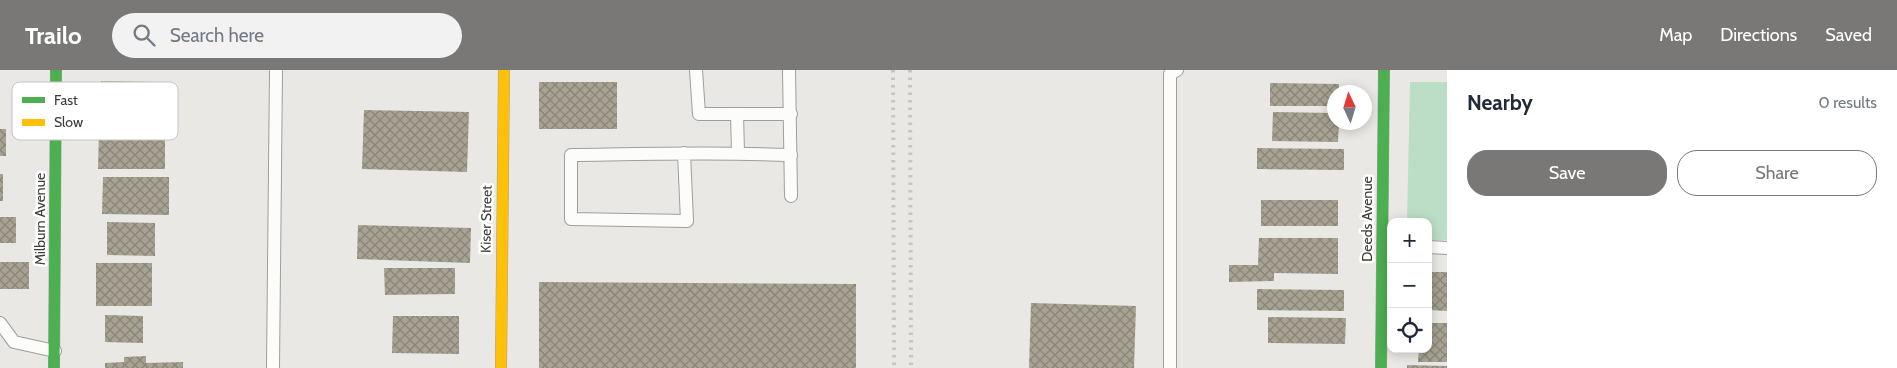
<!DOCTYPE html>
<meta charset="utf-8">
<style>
:root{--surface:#fff;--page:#f2f2f3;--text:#1f2937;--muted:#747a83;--line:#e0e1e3;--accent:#797876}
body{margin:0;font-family:Cabin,sans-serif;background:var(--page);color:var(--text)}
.controls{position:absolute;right:15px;bottom:15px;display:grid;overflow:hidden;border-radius:10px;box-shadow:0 2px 12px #0003}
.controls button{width:45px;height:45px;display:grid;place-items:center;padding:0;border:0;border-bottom:1px solid var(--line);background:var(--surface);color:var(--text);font:25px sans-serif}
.compass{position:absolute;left:1327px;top:15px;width:45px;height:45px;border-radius:50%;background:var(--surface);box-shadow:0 2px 12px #0003;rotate:356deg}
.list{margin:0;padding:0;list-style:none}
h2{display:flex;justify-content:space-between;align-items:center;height:65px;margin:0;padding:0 20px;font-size:21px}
h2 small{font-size:16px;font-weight:400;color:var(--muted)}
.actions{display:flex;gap:10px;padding:15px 20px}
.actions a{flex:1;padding:11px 0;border:1px solid var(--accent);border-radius:20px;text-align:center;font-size:18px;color:var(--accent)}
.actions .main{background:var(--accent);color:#fff}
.icon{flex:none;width:28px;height:28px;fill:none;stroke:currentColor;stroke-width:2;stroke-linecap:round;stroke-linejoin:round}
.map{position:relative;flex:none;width:1447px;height:298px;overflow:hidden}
header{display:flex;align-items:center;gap:30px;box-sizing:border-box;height:70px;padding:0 25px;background:var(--accent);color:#fff}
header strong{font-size:24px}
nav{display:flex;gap:28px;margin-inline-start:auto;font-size:18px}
.search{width:350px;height:45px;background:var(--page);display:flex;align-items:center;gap:12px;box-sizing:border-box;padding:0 18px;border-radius:28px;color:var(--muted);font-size:19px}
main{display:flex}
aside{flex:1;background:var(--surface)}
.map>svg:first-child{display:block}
.green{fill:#bddec6}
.building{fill:url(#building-cross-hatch)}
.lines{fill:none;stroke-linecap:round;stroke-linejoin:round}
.lane-casing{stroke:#9f9e9c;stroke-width:14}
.fast-casing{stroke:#9f9e9c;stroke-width:12}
.slow-casing{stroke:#9f9e9c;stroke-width:12}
.lane{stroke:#fcfcfb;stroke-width:12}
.fast{stroke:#4caf50;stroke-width:11}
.slow{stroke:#ffc107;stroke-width:11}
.rail{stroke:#c5c5c4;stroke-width:4;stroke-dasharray:2.5 5;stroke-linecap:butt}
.labels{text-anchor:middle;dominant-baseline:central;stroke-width:5;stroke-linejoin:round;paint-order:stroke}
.street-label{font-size:14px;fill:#3c3c3a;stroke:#fff}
.key{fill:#fff;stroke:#c4c4c4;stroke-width:1}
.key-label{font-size:14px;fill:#3c3c3a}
</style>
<header>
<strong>Trailo</strong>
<div class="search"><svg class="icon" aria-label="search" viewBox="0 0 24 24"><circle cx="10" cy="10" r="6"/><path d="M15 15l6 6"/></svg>Search here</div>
<nav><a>Map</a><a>Directions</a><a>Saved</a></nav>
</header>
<main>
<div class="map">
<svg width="1447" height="298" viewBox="0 0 1447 298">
<defs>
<pattern id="building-cross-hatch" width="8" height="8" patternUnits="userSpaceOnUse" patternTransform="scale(1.25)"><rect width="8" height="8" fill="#a7a292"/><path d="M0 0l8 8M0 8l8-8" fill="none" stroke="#898578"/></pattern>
</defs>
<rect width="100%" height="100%" fill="#e9e8e5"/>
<path class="green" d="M1410 12H1447V170H1428V152H1407Z"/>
<g class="building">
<path d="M101 11 157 12 156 56 100 55Z"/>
<rect x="539" y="12" width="78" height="47"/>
<path d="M1270 13 1339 14V22H1334V36H1270Z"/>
<path d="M364 40 469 42 467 102 362 99Z"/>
<path d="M1273 42 1334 43V52H1339L1338 72 1272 71Z"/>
<rect x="0" y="59" width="6" height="27"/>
<path d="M99 61 165 62V99H98Z"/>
<path d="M1257 78 1344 79V100L1257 99Z"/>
<rect x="0" y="104" width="3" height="27"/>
<path d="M103 107H169V145L102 144Z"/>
<rect x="1261" y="130" width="77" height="26"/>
<rect x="0" y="147" width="16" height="26"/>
<path d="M107 152 155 153V186L107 185Z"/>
<path d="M358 155 471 158 470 193 357 189Z"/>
<path d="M1259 168H1338V204L1274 203V211L1229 212V195H1258Z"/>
<rect x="0" y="192" width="29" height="27"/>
<rect x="96" y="193" width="56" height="43"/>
<path d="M384 198H455V224L385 225Z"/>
<path d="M1428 202H1447V241L1428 240Z"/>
<path d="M539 212 856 214V298H539Z"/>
<path d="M1257 219 1344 220V241L1257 240Z"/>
<path d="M1031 233 1136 236 1134 298H1029Z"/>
<path d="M105 245 143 246V273L105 272Z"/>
<path d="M393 246H459V284L392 283Z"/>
<path d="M1268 247 1346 248 1345 274 1268 273Z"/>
<path d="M1428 253H1447V292H1418L1419 279H1428Z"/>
<path d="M146 286V293L183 292V298H105V293L124 292V287Z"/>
<path d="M1407 295 1447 296V298H1407Z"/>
</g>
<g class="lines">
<g class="lane-casing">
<g id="lane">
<path d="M696 0 699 44H791"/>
<path d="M789 0 791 126"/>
<path d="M737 44 738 83"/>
<path d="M684 83 687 151 571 149V85C645 84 718 82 791 85"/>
<path d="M1428 177 1447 178"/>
<path d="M0 253 14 272 55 281"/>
<path d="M273 298 276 0"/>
<path d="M1170 298V4L1177 0"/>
</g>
</g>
<g class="fast-casing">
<g id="fast">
<path d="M54 298 56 0"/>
<path d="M1381 298 1384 0"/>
</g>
</g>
<g class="slow-casing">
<path id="slow" d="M501 298 504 0"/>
</g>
<use href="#lane" class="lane"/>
<use href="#fast" class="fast"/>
<use href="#slow" class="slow"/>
<g class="rail">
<path d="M893 0 894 298"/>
<path d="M910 0 911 298"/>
</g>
</g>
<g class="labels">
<g class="street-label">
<text transform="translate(40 149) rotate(-90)">Milburn Avenue</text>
<text transform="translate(486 149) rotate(-89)">Kiser Street</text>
<text transform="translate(1367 149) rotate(-90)">Deeds Avenue</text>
</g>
</g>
<rect x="12" y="12" width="166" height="58" rx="8" class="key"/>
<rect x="22" y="27" width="23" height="6" fill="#4caf50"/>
<rect x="22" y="49" width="23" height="7" fill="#ffc107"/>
<g class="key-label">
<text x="54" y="35">Fast</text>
<text x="54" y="57">Slow</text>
</g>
</svg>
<div class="controls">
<button>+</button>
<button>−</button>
<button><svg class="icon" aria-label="locate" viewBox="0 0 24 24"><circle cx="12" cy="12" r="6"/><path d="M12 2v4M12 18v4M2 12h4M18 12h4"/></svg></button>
</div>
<svg class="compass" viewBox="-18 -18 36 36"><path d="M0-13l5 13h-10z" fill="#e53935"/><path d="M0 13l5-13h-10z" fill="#747a83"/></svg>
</div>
<aside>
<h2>Nearby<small>0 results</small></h2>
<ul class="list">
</ul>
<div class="actions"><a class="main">Save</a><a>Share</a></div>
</aside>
</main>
